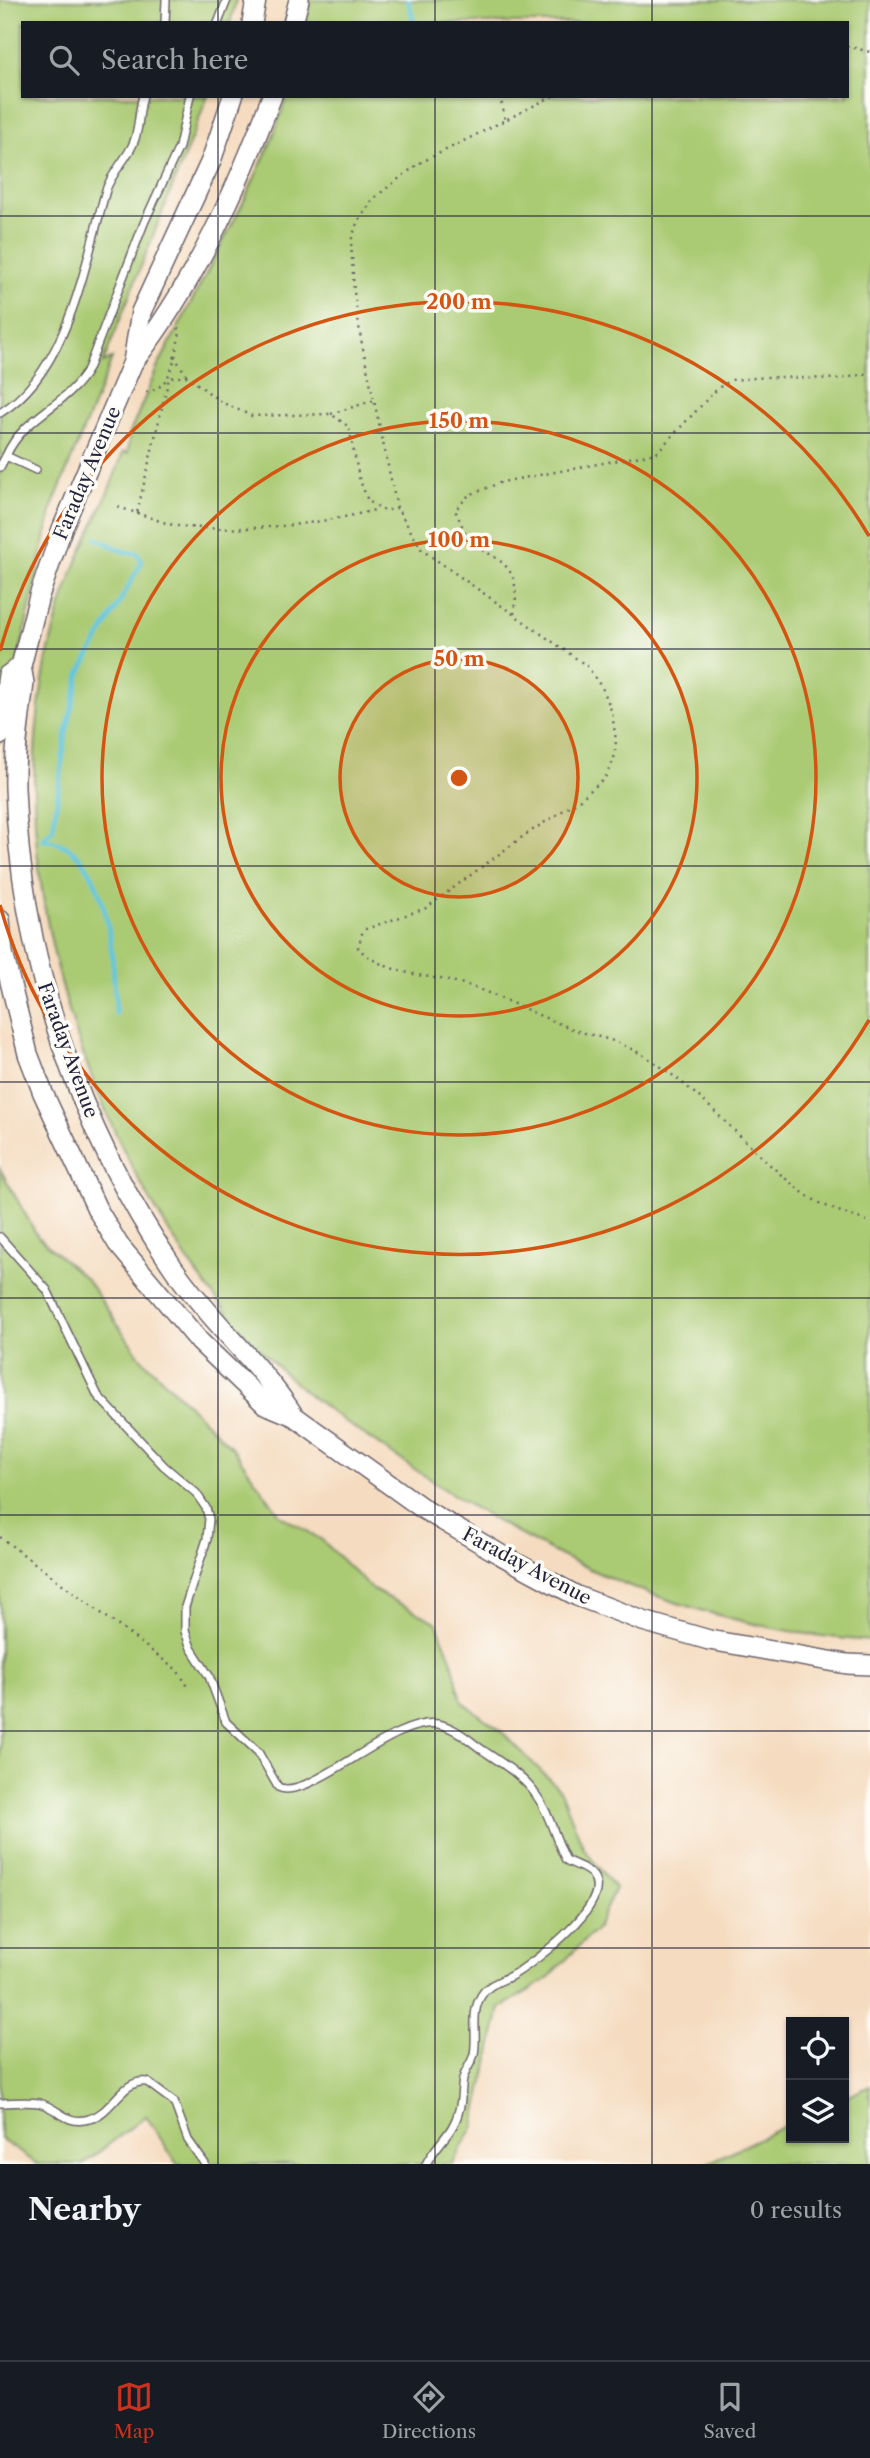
<!DOCTYPE html>
<style>
:root{--surface:#171b24;--page:#242831;--text:#f1f3f6;--muted:#9ea1a6;--line:#363941;--accent:#c8321e}
body{margin:0;font-family:"Libre Caslon Text",serif;background:var(--page);color:var(--text)}
.controls{position:absolute;right:21px;bottom:21px;display:grid;overflow:hidden;border-radius:0px;box-shadow:0 2px 5px #0004}
.controls button{width:63px;height:63px;display:grid;place-items:center;padding:0;border:0;border-bottom:2px solid var(--line);background:var(--surface);color:var(--text);font:35px sans-serif}
.list{margin:0;padding:0;list-style:none}
h2{display:flex;justify-content:space-between;align-items:center;height:91px;margin:0;padding:0 28px;font-size:30px}
h2 small{font-size:23px;font-weight:400;color:var(--muted)}
.icon{flex:none;width:38px;height:38px;fill:none;stroke:currentColor;stroke-width:2;stroke-linecap:round;stroke-linejoin:round}
.map{position:relative;flex:none;width:870px;height:2164px;overflow:hidden}
.search{position:absolute;background:var(--surface);box-shadow:0 2px 5px #0004;left:21px;right:21px;top:21px;height:77px;display:flex;align-items:center;gap:18px;box-sizing:border-box;padding:0 24px;border-radius:0px;color:var(--muted);font-size:26px}
.sheet{height:196px;background:var(--surface)}
nav{display:flex;justify-content:space-around;align-items:center;box-sizing:border-box;height:98px;border-top:2px solid var(--line);background:var(--surface);font-size:19px;color:var(--muted)}
nav a{display:grid;justify-items:center;gap:4px}
nav .on{color:var(--accent)}
.map>svg:first-child{display:block}
.green{fill:#aaca73;stroke:#667657;stroke-width:2}
.lines{fill:none;stroke-linecap:round;stroke-linejoin:round}
.stream{stroke:#61c6df;stroke-width:4.5}
.service-casing{stroke:#6c636a;stroke-width:10}
.secondary-casing{stroke:#6c636a;stroke-width:22}
.path{stroke:#6c636a;stroke-width:2.5;stroke-dasharray:2 5;stroke-linecap:butt}
.service{stroke:#fff;stroke-width:7}
.secondary{stroke:#fff;stroke-width:19}
.grid{fill:none;stroke:#22223b;stroke-width:2;stroke-opacity:0.55}
.ring{fill:none;stroke:#d45411;stroke-width:3.5}
.labels{text-anchor:middle;dominant-baseline:central;stroke-width:7;stroke-linejoin:round;paint-order:stroke}
.street-label{font-size:19px;fill:#22223b;stroke:#fdfcf7}
.centre{fill:#d45411;stroke:#fdfcf7;stroke-width:3.5}
.ring-label{font-size:21px;text-anchor:middle;font-weight:bold;fill:#d45411;stroke:#fdfcf7;stroke-width:7;stroke-linejoin:round;paint-order:stroke}
</style>
<div class="map">
<svg width="870" height="2164" viewBox="0 0 870 2164">
<rect width="100%" height="100%" fill="#fdfcf7"/>
<filter id="ink" filterUnits="userSpaceOnUse"><feTurbulence type="fractalNoise" baseFrequency=".0143" numOctaves="2"/><feDisplacementMap in="SourceGraphic" scale="14" xChannelSelector="R" yChannelSelector="G"/><feConvolveMatrix kernelMatrix="1 2 1 2 8 2 1 2 1" color-interpolation-filters="sRGB"/></filter>
<filter id="wash" filterUnits="userSpaceOnUse"><feTurbulence type="fractalNoise" baseFrequency=".00686" numOctaves="4" result="noise"/><feDisplacementMap in="SourceGraphic" scale="28" xChannelSelector="R" yChannelSelector="G"/><feGaussianBlur stdDeviation="1.57" result="paint"/><feColorMatrix in="noise" values="0 0 0 0 0 0 0 0 0 0 0 0 0 0 0 0 0 1.4 0 .05"/><feComposite in="paint" operator="in"/></filter>
<g filter="url(#wash)">
<rect width="100%" height="100%" fill="#f5dcc0"/>
<g class="green">
<path d="M0 0H236L230 23H23V96H208L103 363 112 359 52 507 0 743Z"/>
<path d="M310 0H870V1641C703 1629 552 1565 416 1470 375 1442 332 1415 294 1382 131 1237 23 971 35 753 38 692 50 631 72 574 87 534 111 492 123 452L128 453 129 435 158 366 242 205 271 142 287 96H847V23H306Z"/>
<path d="M0 1169 38 1237 87 1280 140 1357 233 1449 280 1515 322 1540 373 1590 436 1622 452 1661 462 1702 500 1730 561 1791 584 1849 615 1888 597 1928 546 1980 500 2008 474 2126 452 2164H177L146 2116 83 2164H37L0 2139Z"/>
<path d="M870 2086V2164H706L791 2123V2138H844V2098Z"/>
</g>
<g class="lines">
<g class="stream">
<path d="M408 0 414 23"/>
<path d="M42 840 53 829 66 734 80 673 142 562 137 553 125 552 96 538"/>
<path d="M44 840C112 845 113 963 116 1014"/>
</g>
</g>
</g>
<g filter="url(#ink)">
<g class="lines">
<g class="service-casing">
<g id="service">
<path d="M165 23 166 0"/>
<path d="M218 23 227 0"/>
<path d="M0 413C69 371 85 262 106 190 112 172 126 160 133 144 140 129 138 112 143 96"/>
<path d="M6 456C23 416 67 406 88 369L144 223 179 147 190 96"/>
<path d="M0 467 6 456 36 470"/>
<path d="M0 1237 47 1290 98 1396 164 1466 196 1493 206 1508 209 1519 207 1539 185 1607V1631L191 1648 209 1676 226 1722 258 1752 278 1787C308 1803 394 1716 438 1724 455 1727 471 1742 484 1751 502 1763 521 1775 534 1792 550 1813 554 1837 566 1860 574 1865 588 1868 593 1876 613 1903 537 1960 516 1973 504 1981 488 1983 481 1996 470 2014 478 2035 474 2054 472 2063 465 2070 463 2079 461 2089 462 2100 459 2110 454 2133 436 2144 426 2164"/>
<path d="M0 2103C13 2103 26 2101 39 2103 59 2108 67 2126 89 2119 113 2113 121 2079 147 2082L174 2102 188 2140 205 2164"/>
</g>
</g>
<g class="secondary-casing">
<g id="secondary">
<path d="M252 23 256 0"/>
<path d="M293 23 299 0"/>
<path d="M233 96 211 161 141 312 133 362 62 529 39 596 21 666 24 683C20 717 14 753 15 788 21 959 77 1128 174 1269 210 1321 260 1363 294 1416"/>
<path d="M134 361C195 283 237 189 272 96"/>
<path d="M0 735 8 675 21 666"/>
<path d="M0 920 3 953 28 1054 43 1093 97 1209 118 1244 200 1342 265 1404 294 1416 425 1510 501 1555 577 1596 643 1621 709 1640 847 1664 870 1665"/>
</g>
</g>
<g class="path">
<path d="M847 46 870 52"/>
<path d="M500 96 505 119"/>
<path d="M553 96 418 164 374 198 357 223 351 241 354 292 361 339 397 508 422 550 587 666 604 691 612 713 616 741 614 759 605 778 578 801 525 835 426 908 363 930 358 948C388 977 430 974 467 985 502 997 536 1015 570 1028 587 1035 605 1037 621 1044 693 1076 741 1145 802 1192 822 1207 847 1214 870 1222"/>
<path d="M174 356 187 376"/>
<path d="M146 392C174 388 175 353 180 332L178 327"/>
<path d="M331 414 375 400"/>
<path d="M118 507 137 513 169 378 187 376 221 402 252 416 331 414 349 427 359 478 368 501 385 511 397 508"/>
<path d="M137 513C150 517 165 524 179 526 240 533 320 525 378 509"/>
<path d="M514 614C521 572 507 561 471 545L455 510 469 495 502 482 656 453 718 388 732 380 767 377 840 379 870 373"/>
<path d="M0 1537 177 1670 189 1688"/>
</g>
<use href="#service" class="service"/>
<use href="#secondary" class="secondary"/>
</g>
</g>
<path class="grid" d="M218 0V23M435 0V23M652 0V23M218 96V2164M435 96V2164M652 96V2164M0 216H870M0 433H870M0 649H870M0 866H870M0 1082H870M0 1298H870M0 1515H870M0 1731H870M0 1948H870"/>
<circle cx="459" cy="778" r="119" fill="#d45411" fill-opacity=".12"/>
<g class="ring">
<circle cx="459" cy="778" r="119"/>
<circle cx="459" cy="778" r="238"/>
<circle cx="459" cy="778" r="357"/>
<path d="M869 1020A476 476 0 0 1 0 905M0 651A476 476 0 0 1 869 536"/>
</g>
<g class="labels">
<g class="street-label">
<text transform="translate(87 473) rotate(-67)">Faraday Avenue</text>
<text transform="translate(68 1050) rotate(70)">Faraday Avenue</text>
<text transform="translate(527 1566) rotate(28)">Faraday Avenue</text>
</g>
</g>
<circle cx="459" cy="778" r="10" class="centre"/>
<g class="ring-label">
<text x="459" y="309">200 m</text>
<text x="459" y="428">150 m</text>
<text x="459" y="547">100 m</text>
<text x="459" y="666">50 m</text>
</g>
</svg>
<div class="controls">
<button><svg class="icon" aria-label="locate" viewBox="0 0 24 24"><circle cx="12" cy="12" r="6"/><path d="M12 2v4M12 18v4M2 12h4M18 12h4"/></svg></button>
<button><svg class="icon" aria-label="layers" viewBox="0 0 24 24"><path d="M12 4l9 5-9 5-9-5zM3 14l9 5 9-5"/></svg></button>
</div>
<div class="search"><svg class="icon" aria-label="search" viewBox="0 0 24 24"><circle cx="10" cy="10" r="6"/><path d="M15 15l6 6"/></svg>Search here</div>
</div>
<section class="sheet">
<h2>Nearby<small>0 results</small></h2>
<ul class="list">
</ul>
</section>
<nav>
<a class="on"><svg class="icon" aria-label="map" viewBox="0 0 24 24"><path d="M3 6l6-2 6 2 6-2v14l-6 2-6-2-6 2zM9 4v14M15 6v14"/></svg>Map</a>
<a><svg class="icon" aria-label="directions" viewBox="0 0 24 24"><path d="M12 3l9 9-9 9-9-9zM9 14v-3h6M13 9l2 2-2 2"/></svg>Directions</a>
<a><svg class="icon" aria-label="saved" viewBox="0 0 24 24"><path d="M7 4h10v16l-5-4-5 4z"/></svg>Saved</a>
</nav>
